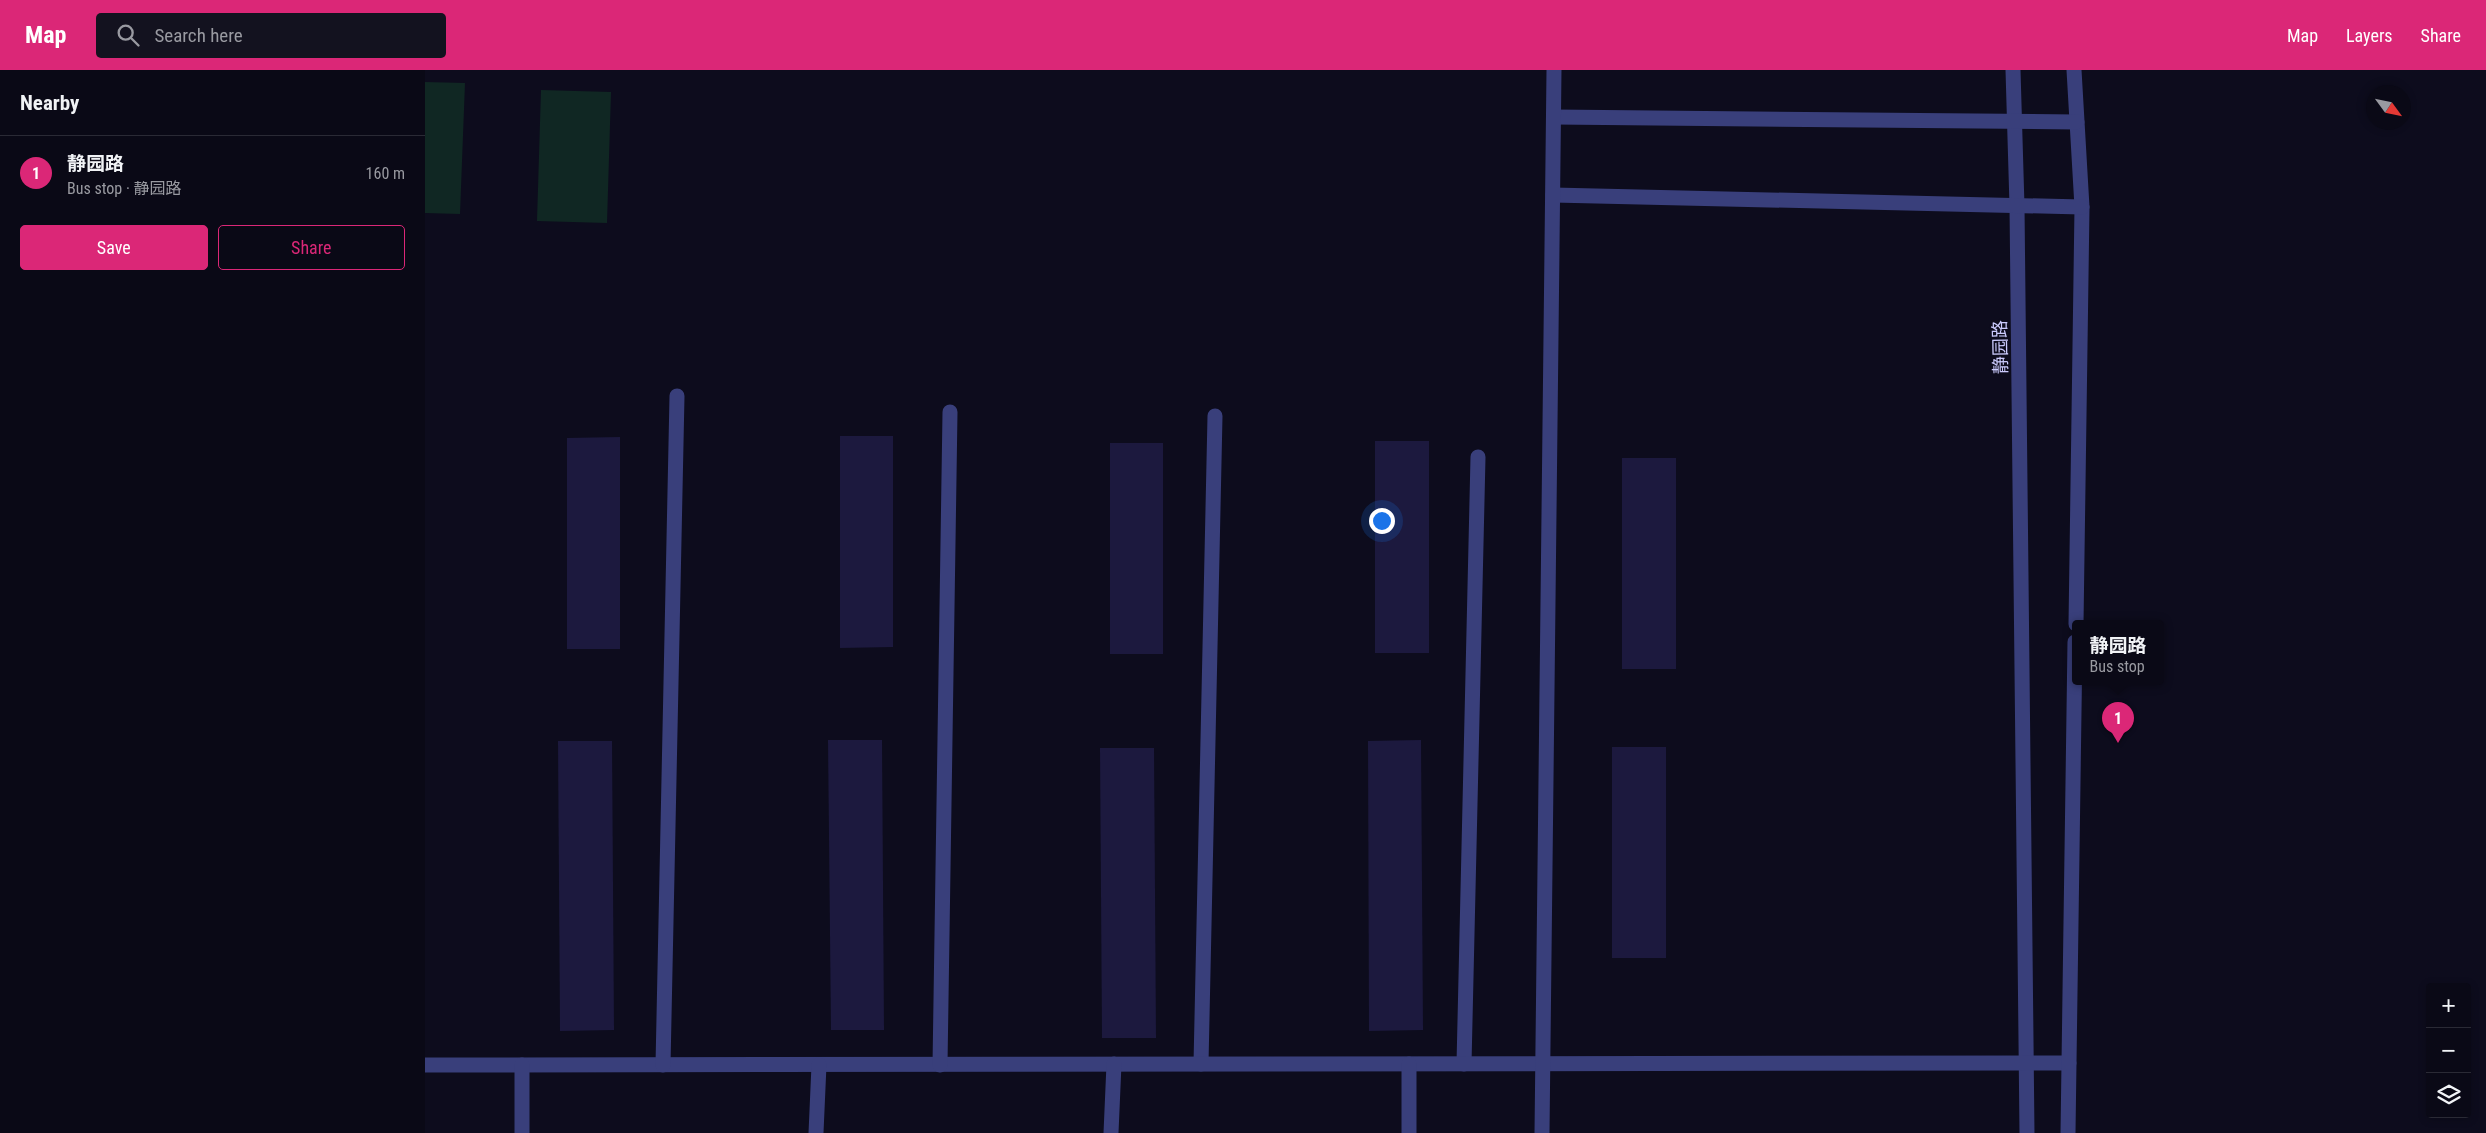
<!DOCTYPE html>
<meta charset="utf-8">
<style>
:root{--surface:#0a0916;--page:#13121f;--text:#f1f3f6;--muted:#999aa1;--line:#2a2a35;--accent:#db2777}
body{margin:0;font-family:"Roboto Condensed","Noto Sans SC",sans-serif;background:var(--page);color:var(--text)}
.controls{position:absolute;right:15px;bottom:15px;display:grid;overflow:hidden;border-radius:5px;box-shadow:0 2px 8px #0003}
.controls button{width:45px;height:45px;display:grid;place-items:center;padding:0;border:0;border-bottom:1px solid var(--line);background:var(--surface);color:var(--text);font:25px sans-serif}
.compass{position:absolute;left:1941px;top:15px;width:45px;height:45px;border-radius:50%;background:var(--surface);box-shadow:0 2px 8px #0003;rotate:123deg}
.you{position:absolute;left:956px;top:450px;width:18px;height:18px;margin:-12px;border:4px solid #fff;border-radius:50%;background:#1a73e8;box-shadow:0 0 0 8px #1a73e833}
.badge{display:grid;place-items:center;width:32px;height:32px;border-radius:50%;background:var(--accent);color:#fff;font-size:16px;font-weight:700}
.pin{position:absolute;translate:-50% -41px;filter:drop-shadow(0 1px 2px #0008)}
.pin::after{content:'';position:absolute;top:26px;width:18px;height:15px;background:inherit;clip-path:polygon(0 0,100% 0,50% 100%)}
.popup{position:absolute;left:1647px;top:550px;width:92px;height:65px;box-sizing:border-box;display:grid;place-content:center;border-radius:5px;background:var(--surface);filter:drop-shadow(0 1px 4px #0005);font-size:16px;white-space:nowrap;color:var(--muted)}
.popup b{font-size:19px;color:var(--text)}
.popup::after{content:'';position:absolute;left:50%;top:100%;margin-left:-10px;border:10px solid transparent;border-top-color:var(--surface)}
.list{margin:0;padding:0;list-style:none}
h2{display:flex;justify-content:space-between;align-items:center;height:65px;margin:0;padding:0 20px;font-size:21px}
h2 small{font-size:16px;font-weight:400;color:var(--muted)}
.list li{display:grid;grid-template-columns:32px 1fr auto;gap:15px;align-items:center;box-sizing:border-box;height:75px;padding:0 20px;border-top:1px solid var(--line)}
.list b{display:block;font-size:19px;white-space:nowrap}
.list p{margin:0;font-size:16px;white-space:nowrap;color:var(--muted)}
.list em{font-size:16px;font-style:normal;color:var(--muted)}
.actions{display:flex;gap:10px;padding:15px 20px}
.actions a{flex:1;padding:11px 0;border:1px solid var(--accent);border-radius:5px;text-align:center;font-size:18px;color:var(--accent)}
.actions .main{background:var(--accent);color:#fff}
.icon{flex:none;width:28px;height:28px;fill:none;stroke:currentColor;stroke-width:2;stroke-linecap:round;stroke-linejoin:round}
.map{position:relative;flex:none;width:2061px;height:1063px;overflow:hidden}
header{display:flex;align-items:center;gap:30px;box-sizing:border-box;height:70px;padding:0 25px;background:var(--accent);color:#fff}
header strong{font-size:24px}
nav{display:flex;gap:28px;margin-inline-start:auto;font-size:18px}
.search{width:350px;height:45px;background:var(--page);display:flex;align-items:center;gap:12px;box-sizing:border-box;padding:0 18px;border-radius:5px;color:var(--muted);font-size:19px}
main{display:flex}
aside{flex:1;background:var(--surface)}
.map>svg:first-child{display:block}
.green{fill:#102723}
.building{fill:#1c193e}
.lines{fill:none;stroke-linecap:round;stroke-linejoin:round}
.minor{stroke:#393f7b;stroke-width:15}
.labels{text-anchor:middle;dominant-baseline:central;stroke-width:4;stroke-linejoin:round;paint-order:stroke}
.street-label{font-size:18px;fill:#cbcbfd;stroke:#0d0c1d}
</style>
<header>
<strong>Map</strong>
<div class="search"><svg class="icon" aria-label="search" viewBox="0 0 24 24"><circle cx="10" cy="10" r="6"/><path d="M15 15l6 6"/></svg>Search here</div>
<nav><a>Map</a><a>Layers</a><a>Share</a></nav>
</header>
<main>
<aside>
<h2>Nearby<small></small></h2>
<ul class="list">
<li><span class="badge">1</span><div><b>静园路</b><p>Bus stop · 静园路</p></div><em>160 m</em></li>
</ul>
<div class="actions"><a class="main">Save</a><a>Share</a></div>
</aside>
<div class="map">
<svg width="2061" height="1063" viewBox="0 0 2061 1063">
<rect width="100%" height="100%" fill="#0d0c1d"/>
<g class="green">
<path d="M0 12 40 13 35 144 0 143Z"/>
<path d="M116 20 186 22 182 153 112 151Z"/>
</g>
<g class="building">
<path d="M415 366H468V577L415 578Z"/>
<path d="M195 367V579H142V368Z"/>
<rect x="950" y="371" width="54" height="212"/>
<rect x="685" y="373" width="53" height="211"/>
<rect x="1197" y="388" width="54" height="211"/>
<path d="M403 670H457L459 960H406Z"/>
<path d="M996 670 998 960 944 961 943 671Z"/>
<path d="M133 671H187L189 960 135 961Z"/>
<rect x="1187" y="677" width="54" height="211"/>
<path d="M675 678H729L731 968H677Z"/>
</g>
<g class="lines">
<g class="minor">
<path d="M1588 0 1592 136 1602 1063"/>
<path d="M1649 0 1657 137 1651 554"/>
<path d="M1129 47 1652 52"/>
<path d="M1128 125 1657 137"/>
<path d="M776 994 790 346"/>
<path d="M1039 994 1053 387"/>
<path d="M0 995 1644 993"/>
<path d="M97 995V1063"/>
<path d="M238 995 252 326"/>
<path d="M515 995 525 342"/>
<path d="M391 1063 394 995"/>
<path d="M686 1063 689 994"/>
<path d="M984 1063V994"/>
<path d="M1117 1063 1129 0"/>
<path d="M1643 1063 1650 572"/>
</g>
</g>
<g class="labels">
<g class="street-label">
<text transform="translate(1575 277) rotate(-91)">静园路</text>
</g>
</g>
</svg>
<div class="controls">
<button>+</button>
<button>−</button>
<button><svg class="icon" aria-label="layers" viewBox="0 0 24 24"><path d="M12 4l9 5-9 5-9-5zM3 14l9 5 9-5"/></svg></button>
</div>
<svg class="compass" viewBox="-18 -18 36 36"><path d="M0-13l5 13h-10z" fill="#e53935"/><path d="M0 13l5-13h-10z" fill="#999aa1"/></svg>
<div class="you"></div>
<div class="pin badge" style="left:1693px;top:673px">1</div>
<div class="popup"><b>静园路</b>Bus stop</div>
</div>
</main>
